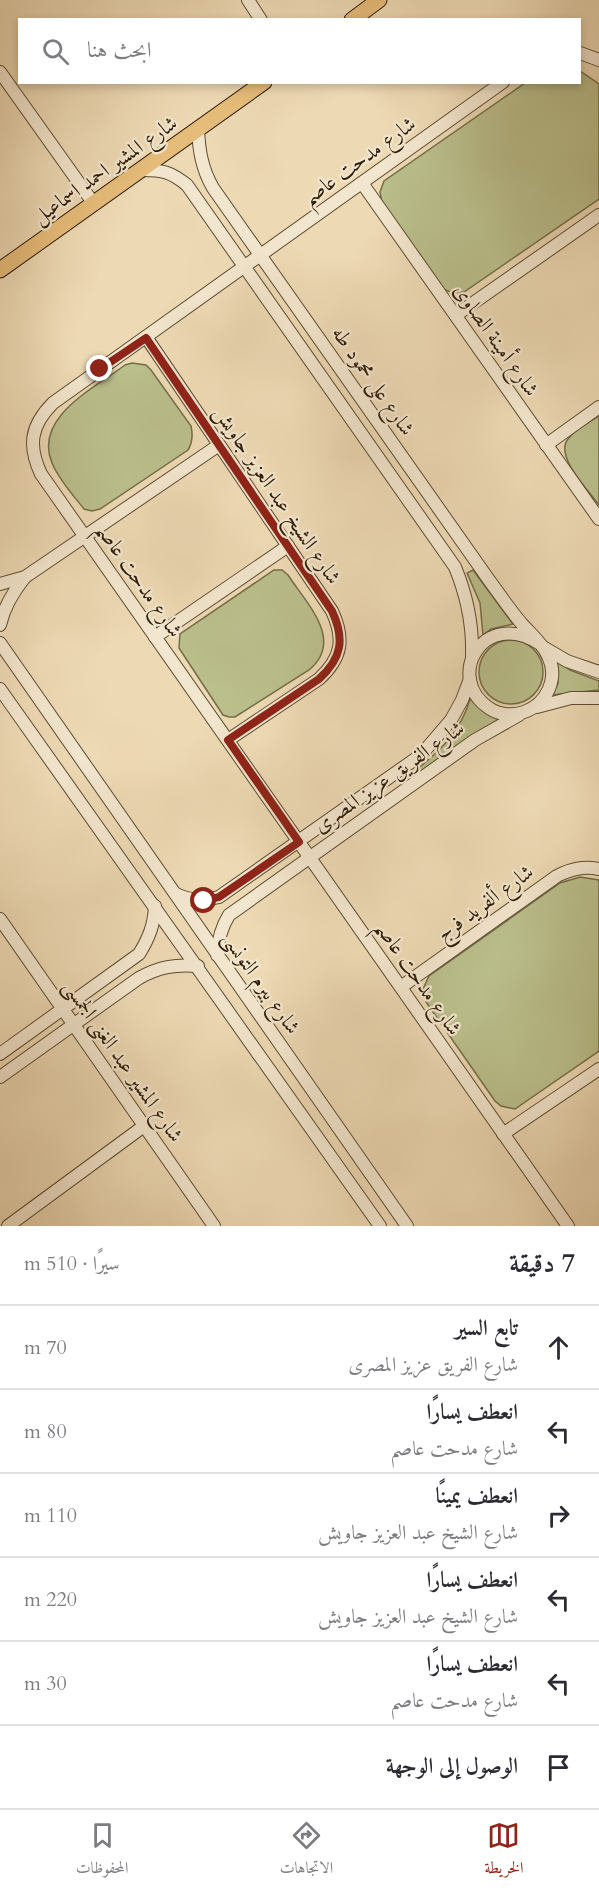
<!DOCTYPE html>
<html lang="ar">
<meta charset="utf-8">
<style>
:root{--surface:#fff;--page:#f2f2f3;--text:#2b2b33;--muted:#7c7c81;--line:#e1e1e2;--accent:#8f2418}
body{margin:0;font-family:Cardo,Amiri,serif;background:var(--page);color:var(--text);direction:rtl}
.stop{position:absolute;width:18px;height:18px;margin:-14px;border:4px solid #8f2418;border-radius:50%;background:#fff}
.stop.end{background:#8f2418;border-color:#fff;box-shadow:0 2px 6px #0008}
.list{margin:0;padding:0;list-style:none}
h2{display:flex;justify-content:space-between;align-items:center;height:78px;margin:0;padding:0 24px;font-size:26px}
h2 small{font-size:20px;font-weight:400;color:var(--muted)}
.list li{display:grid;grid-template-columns:39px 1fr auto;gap:18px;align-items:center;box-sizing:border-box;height:84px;padding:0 24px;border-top:2px solid var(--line)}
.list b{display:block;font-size:22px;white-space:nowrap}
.list p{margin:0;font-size:20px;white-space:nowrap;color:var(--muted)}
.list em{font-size:20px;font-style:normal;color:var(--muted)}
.icon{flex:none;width:33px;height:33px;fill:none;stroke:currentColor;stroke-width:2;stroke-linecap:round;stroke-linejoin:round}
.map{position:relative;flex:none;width:599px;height:1226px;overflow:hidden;direction:ltr}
.search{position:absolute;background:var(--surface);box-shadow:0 3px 9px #0003;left:18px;right:18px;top:18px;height:66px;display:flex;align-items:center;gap:15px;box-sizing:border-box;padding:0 21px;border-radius:0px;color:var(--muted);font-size:22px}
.sheet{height:582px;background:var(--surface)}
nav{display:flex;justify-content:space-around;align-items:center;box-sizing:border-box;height:84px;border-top:2px solid var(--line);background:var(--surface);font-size:16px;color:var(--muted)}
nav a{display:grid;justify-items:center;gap:3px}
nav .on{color:var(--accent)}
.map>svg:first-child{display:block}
.green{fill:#babf8c;stroke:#746e48;stroke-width:1.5}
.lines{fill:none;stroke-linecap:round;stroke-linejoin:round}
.minor-casing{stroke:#5e4c31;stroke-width:14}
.major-casing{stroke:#2f1d05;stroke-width:17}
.minor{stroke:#f3e6ce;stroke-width:12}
.major{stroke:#e6bc7a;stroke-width:15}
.route{stroke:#8f2418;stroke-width:8}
.labels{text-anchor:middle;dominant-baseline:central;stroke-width:4.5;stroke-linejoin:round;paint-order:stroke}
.street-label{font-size:21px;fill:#2f1d05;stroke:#f3e6ce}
</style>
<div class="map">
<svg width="599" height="1226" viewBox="0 0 599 1226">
<rect width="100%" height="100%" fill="#edd9b4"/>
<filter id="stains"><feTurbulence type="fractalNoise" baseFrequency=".00333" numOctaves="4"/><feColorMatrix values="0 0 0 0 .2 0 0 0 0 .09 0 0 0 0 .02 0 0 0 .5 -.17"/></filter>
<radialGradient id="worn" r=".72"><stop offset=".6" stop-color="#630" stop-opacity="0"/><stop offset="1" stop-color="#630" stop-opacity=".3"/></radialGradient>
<g class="green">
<path d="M580 71 599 84V199L464 292 453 293 443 289 382 203 380 192 384 181 525 83 580 82Z"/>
<path d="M132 363 146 365 151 370 191 426C193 435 193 442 188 450L100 509 92 511 84 509C73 495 59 480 52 463 33 417 95 388 125 365Z"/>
<path d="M599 416V505C589 491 554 456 568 439 575 429 590 422 599 416Z"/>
<path d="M274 570H282L288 575C306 603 345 640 309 670L235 717H229L223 715 179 648 180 634Z"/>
<path d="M473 570 513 624 491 629 483 635 480 603 467 573Z"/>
<circle cx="511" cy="672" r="32"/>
<path d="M556 661 570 670 599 681V690L552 695 558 683Z"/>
<path d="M470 699 483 711 499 720 416 777 412 773C438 753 461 732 470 699Z"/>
<path d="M580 877 599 880V1051L515 1109 501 1106 495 1101 426 1002 423 989 429 976 560 883Z"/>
</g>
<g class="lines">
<g class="minor-casing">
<g id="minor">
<path d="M248 0 261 20"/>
<path d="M580 53 599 60"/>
<path d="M0 72 94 204"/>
<path d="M503 82 53 403C30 426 28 446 41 474L568 1226"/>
<path d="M198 129C199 151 202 169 213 188L489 580C500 595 510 610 522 624 531 634 543 644 548 656 559 678 547 704 524 712 513 716 499 715 489 708 444 678 483 607 540 644"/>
<path d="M142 170C163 170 171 172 187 185L455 567C467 596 473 624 472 656"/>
<path d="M362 183 599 519"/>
<path d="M456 315 599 215"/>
<path d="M146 337 332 611C345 639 342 658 319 679L228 740"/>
<path d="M546 445 599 407"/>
<path d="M0 584 25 577 219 445"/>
<path d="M0 625C4 607 13 592 25 577"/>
<path d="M155 637 288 546"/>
<path d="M0 643 407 1226"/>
<path d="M543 647 567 661 599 672"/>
<path d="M0 689 380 1226"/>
<path d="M537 707 571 698H599"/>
<path d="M176 894C191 901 202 901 219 897L421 755 451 720 462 700 470 679"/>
<path d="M0 919 214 1226"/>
<path d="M217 955C218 939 221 928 229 915L475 740 519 715"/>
<path d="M401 987 557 876C571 869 583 866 599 869"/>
<path d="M0 1054 139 954C149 938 154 925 155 906"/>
<path d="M0 1077 139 978C159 967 175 964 198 966"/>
<path d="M503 1134 599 1069"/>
<path d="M8 1226 144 1126"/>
</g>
</g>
<g class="major-casing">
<g id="major">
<path d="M352 20 379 0"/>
<path d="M0 270 264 82"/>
</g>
</g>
<use href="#minor" class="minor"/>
<use href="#major" class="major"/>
</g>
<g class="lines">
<path class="route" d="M100 369 146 338 332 611C345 639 342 658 319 679L228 740 299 842 219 897 204 901"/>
</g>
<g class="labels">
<g class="street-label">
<text transform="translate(359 161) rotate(-36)">شارع مدحت عاصم</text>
<text transform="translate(105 170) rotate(-35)">شارع المشير احمد اسماعيل</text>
<text transform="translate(496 340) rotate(55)">شارع أمينة الصاوى</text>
<text transform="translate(373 381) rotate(55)">شارع على محمود طه</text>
<text transform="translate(277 495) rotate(56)">شارع الشيخ عبد العزيز جاويش</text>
<text transform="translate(139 580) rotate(55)">شارع مدحت عاصم</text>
<text transform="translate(389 777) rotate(-35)">شارع الفريق عزيز المصرى</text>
<text transform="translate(485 903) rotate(-36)">شارع ألفريد فرج</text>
<text transform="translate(418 978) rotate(55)">شارع مدحت عاصم</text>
<text transform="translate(261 983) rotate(55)">شارع بيرم التونسى</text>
<text transform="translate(123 1061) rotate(55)">شارع المشير عبد الغنى الجمسى</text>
</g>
</g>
<rect width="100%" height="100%" filter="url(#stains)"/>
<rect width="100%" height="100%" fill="url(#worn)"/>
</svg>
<div class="stop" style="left:204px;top:901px"></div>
<div class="stop end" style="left:100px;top:369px"></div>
<div class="search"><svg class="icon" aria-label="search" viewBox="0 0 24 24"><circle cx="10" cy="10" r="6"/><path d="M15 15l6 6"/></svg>ابحث هنا</div>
</div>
<section class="sheet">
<h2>7 دقيقة<small>سيرًا · 510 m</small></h2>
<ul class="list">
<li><svg class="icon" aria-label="ahead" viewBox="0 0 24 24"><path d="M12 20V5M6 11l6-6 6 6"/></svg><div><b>تابع السير</b><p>شارع الفريق عزيز المصرى</p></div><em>70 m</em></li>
<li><svg class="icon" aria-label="left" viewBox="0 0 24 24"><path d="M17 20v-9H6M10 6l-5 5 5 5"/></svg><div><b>انعطف يسارًا</b><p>شارع مدحت عاصم</p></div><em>80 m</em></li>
<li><svg class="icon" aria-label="right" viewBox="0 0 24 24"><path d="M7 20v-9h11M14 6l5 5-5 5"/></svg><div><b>انعطف يمينًا</b><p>شارع الشيخ عبد العزيز جاويش</p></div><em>110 m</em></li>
<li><svg class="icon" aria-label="left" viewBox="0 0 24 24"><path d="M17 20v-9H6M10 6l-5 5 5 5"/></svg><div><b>انعطف يسارًا</b><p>شارع الشيخ عبد العزيز جاويش</p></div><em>220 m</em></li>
<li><svg class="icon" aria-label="left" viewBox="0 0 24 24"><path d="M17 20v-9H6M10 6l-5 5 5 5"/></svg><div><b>انعطف يسارًا</b><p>شارع مدحت عاصم</p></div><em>30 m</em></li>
<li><svg class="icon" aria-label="arrive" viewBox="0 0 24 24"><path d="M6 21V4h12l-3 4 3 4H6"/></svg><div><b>الوصول إلى الوجهة</b></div></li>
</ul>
</section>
<nav>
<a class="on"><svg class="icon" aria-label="map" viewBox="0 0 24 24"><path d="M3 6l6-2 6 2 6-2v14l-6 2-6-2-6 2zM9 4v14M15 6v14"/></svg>الخريطة</a>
<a><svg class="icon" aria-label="directions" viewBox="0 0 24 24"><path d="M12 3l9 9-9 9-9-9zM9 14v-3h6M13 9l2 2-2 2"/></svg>الاتجاهات</a>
<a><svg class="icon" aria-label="saved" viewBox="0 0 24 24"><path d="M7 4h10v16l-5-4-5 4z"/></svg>المحفوظات</a>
</nav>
